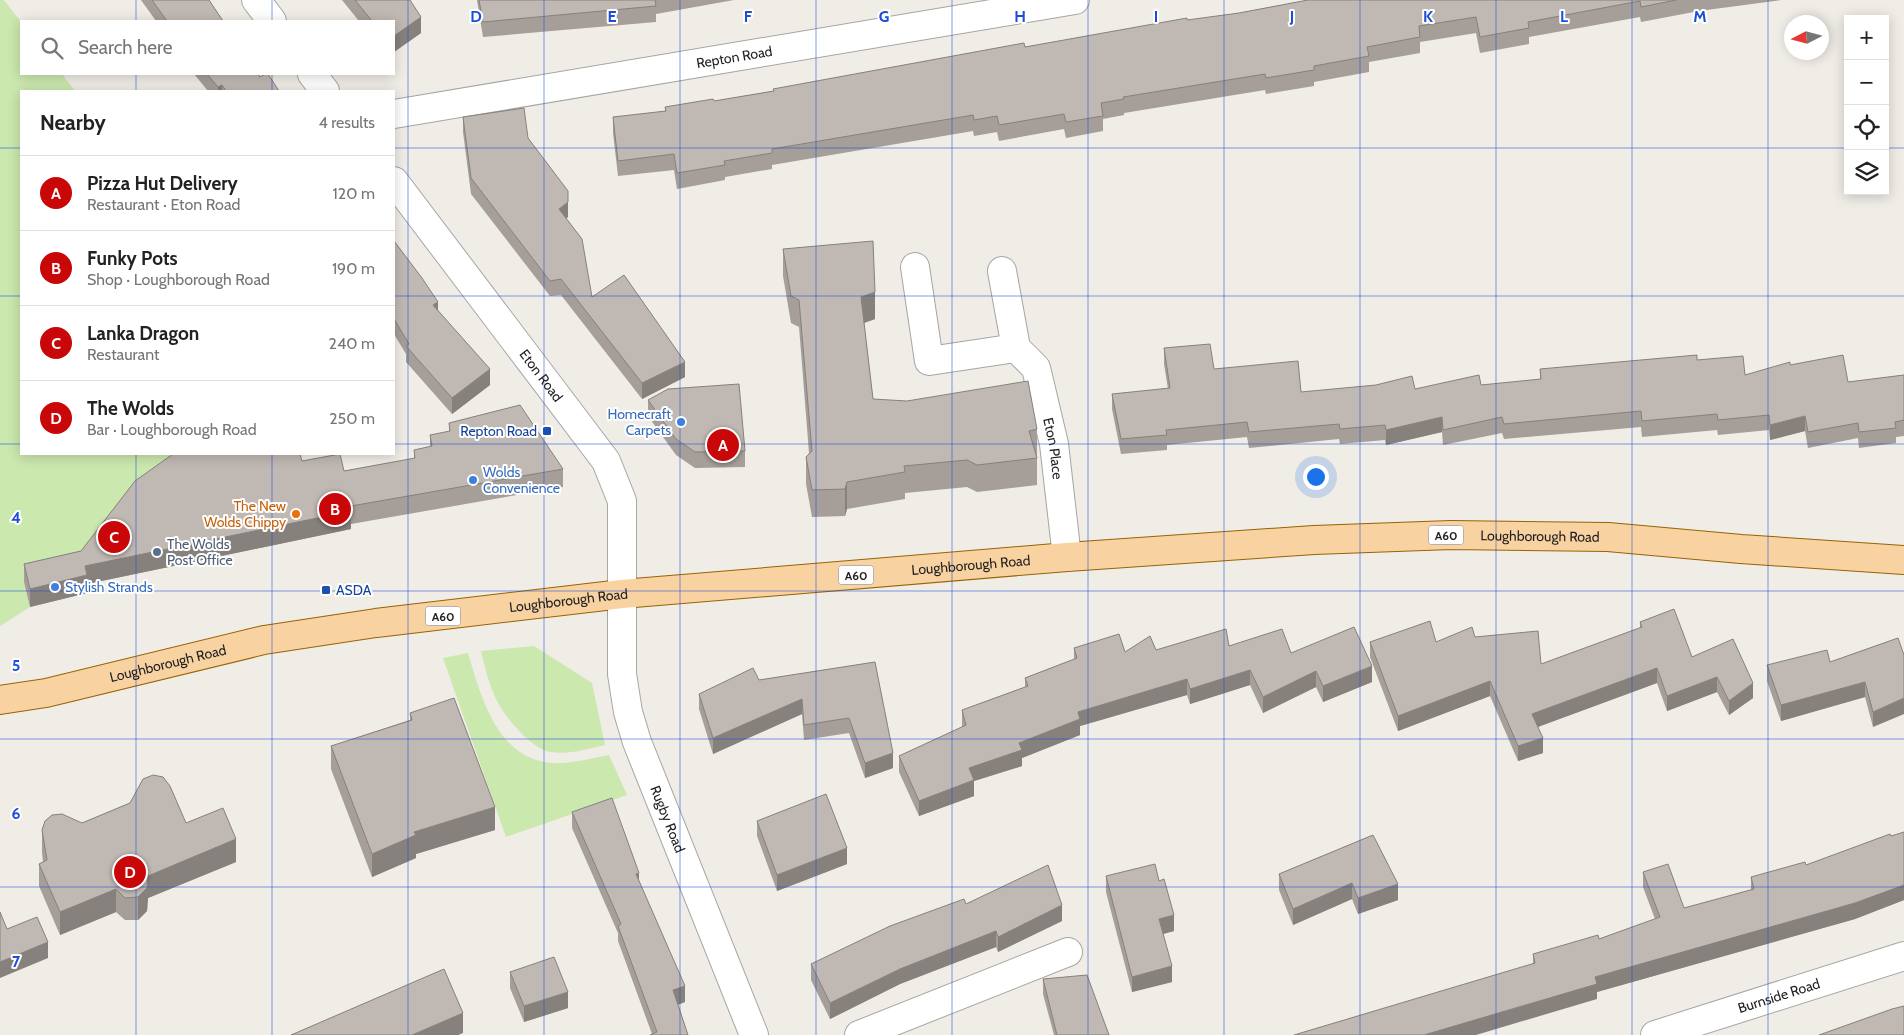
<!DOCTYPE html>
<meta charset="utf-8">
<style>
:root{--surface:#fff;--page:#f6f6f6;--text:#222;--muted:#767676;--line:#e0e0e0;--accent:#c90608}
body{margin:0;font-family:Cabin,sans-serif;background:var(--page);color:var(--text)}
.controls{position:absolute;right:15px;top:15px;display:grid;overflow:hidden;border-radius:0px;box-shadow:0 2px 12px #0003}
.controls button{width:45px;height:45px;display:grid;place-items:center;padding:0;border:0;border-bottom:1px solid var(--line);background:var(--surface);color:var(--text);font:25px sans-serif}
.compass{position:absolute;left:1784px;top:15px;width:45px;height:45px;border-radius:50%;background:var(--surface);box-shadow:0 2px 12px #0003;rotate:264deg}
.you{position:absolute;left:1315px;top:476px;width:18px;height:18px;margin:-12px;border:4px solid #fff;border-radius:50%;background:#1a73e8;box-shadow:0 0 0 8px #1a73e833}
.badge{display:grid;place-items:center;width:32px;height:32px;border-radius:50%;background:var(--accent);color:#fff;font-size:16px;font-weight:700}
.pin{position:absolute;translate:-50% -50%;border:2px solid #fff;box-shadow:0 1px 5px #0006}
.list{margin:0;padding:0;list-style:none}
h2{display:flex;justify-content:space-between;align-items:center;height:65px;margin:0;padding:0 20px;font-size:21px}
h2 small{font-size:16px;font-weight:400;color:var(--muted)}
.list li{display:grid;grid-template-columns:32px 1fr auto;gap:15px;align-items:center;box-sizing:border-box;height:75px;padding:0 20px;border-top:1px solid var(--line)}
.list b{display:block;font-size:19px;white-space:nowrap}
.list p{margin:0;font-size:16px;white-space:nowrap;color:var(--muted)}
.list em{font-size:16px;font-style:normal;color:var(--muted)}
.icon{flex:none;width:28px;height:28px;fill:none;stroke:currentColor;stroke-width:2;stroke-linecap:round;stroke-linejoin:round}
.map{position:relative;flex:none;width:1904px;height:1035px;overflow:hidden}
.search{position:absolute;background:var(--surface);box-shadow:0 2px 12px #0003;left:20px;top:20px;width:375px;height:55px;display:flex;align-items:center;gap:12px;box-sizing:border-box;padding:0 18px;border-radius:0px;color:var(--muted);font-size:19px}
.panel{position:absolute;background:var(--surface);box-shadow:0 2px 12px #0003;left:20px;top:90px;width:375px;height:365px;border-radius:0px}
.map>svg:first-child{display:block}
.grass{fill:#cbe8ae}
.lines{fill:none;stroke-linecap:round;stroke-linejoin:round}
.minor-casing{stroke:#a6a6a6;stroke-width:30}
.major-casing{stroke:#966405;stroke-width:30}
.minor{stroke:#fff;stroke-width:28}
.major{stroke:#f9d2a2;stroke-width:28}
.wall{fill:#a59e99}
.shaded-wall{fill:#86817d}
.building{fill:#c0b8b2;stroke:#86817d}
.grid{fill:none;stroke:#1d4ed8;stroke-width:1;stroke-opacity:0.55}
.shop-dot{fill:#3f7fe0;stroke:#fff;stroke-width:2}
.transit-dot{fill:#1a4fb4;stroke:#fff;stroke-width:2}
.food-dot{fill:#e8710a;stroke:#fff;stroke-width:2}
.service-dot{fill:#5c6f8a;stroke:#fff;stroke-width:2}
.labels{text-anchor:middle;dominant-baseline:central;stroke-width:4;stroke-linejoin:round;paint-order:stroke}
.shield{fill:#fff;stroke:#626262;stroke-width:1}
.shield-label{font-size:12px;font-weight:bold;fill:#1f1f1f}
.street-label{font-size:14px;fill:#1f1f1f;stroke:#fff}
.shop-label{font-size:14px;fill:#366cbe;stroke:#fff;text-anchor:start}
.transit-label{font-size:14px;fill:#164399;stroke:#fff;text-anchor:end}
.food-label{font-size:14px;fill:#c56008;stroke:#fff;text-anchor:end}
.service-label{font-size:14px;fill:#4e5e75;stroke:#fff;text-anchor:start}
.grid-label{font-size:16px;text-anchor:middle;font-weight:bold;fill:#1d4ed8;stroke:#fff;stroke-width:4;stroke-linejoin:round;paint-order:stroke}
</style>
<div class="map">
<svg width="1904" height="1035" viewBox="0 0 1904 1035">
<rect width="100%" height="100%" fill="#f0ece6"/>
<g class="grass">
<path d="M0 0H4L21 22V74H62L75 91H21V454H185L81 568 24 582 30 607 0 626Z"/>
<path d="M534 646 592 683 605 745C588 749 568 755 551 752 541 751 531 742 524 736 496 708 490 689 481 651Z"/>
<path d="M468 653C480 693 494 749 540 761 561 767 587 759 609 755L627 795 506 837 443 658Z"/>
</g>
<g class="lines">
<g class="minor-casing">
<g id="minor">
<path d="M256 0 272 21"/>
<path d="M312 74 325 91"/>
<path id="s1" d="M394 114 1075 0"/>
<path id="s2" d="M394 181 606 461 622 501V674L628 712 637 742 754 1035"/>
<path d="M915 267 929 361 1016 348"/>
<path id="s3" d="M1002 271 1016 348 1036 368 1054 444 1067 557"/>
<path d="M859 1035 1068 952"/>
<path id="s4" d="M1655 1035 1904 956"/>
</g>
</g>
<g class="major-casing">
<g id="major">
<path id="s5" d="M0 700 46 693 264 640 376 623 622 594 1067 557 1314 540 1451 535 1608 537 1741 549 1904 560"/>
</g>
</g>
<use href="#minor" class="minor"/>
<use href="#major" class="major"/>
</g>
<g class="wall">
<path d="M141 0H209L223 21H156Z"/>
<path d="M342 0H410L421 33 394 52V21H359Z"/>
<path d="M477 0H734L656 14V22L483 37Z"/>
<path d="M1308 0H1781L1699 11 1641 22 1640 17 1529 37V44L1480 53 1476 33 1420 42V53L1369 62V72L1314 82V86L1266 94 1265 90 1124 113V115L1103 119V131L1066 138 1064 129 999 141 997 132 974 136 973 131 772 165V169L725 177V180L677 189 674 170 618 176 613 133V117L665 111V107L714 101 773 91 1025 47 1239 13Z"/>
<path d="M194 74H258L260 77 279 91H208Z"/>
<path d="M463 117 528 138 568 217 566 218 592 297 685 377 642 399 561 295 550 296 471 194 463 132Z"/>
<path d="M394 241 438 310 490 385 452 414 406 362V354L394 334Z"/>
<path d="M783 249 875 319 864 323 873 399 1037 429V485L977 492 967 487 905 493V499L847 509 845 516 812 517 806 484V457L809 453 799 327 791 323 783 276Z"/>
<path d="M1164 348 1214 369 1301 392 1415 389 1481 385 1540 380V369L1697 360 1745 375 1790 365 1848 382 1904 375V436L1896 437V443L1859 448 1858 438 1808 448 1805 431 1770 440 1769 430 1718 435 1717 430 1642 437 1641 427 1504 439 1502 433 1443 445 1442 432 1386 445 1385 440 1340 444 1339 439 1249 448 1247 437 1167 445V450L1121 454 1112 409V394L1168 389 1164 364Z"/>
<path d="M648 400 745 451V467L695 468 676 455 648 416Z"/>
<path d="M449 423 563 469V487L351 524V529L87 584V593L30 607 24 582V564L81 551 302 461 344 471 414 459V450L430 447V435L449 432Z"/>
<path d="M1640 622 1753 698 1729 715 1717 692 1667 711 1657 683 1538 727 1543 753 1518 761 1490 696 1398 731 1370 657V642H1436L1475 637 1541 664 1640 628Z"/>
<path d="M1898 638 1873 727 1865 697 1781 721 1767 681V665L1830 662Z"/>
<path d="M1229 646 1291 653 1372 682 1323 702 1316 687 1263 713 1250 685 1190 704 1187 695 1080 726V735L1022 758V766L974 781V796L919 816 899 772V756L962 727V710L1025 687V678L1074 659V648L1125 652Z"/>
<path d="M875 662 893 768 865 778 849 733 804 740 802 714 713 754 699 709V694L759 680Z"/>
<path d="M410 713 495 830 416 854V858L372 877 331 769V746L410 720Z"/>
<path d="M130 803 186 823 236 862 148 898 147 911 138 920H125L116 912 60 935 39 886V864L43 862 42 852V830L82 823Z"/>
<path d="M572 812 639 881 685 1002 678 1005 688 1035 652 1034 618 941V933L572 828Z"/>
<path d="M757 821 847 864 777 891 757 836Z"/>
<path d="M1904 832V900L1855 919 1597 992V999L1533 964V954L1599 939 1655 919 1643 887V872L1684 908 1751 890V877L1806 865Z"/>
<path d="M1373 835 1398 900 1358 914 1352 899 1293 925 1279 890V874Z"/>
<path d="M1106 876 1174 931 1163 934 1172 982 1132 992 1106 892Z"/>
<path d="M966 904 1062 921 998 952 996 947 900 984 830 1019 811 980V964Z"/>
<path d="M510 972 568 1008 524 1022 510 988Z"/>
<path d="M1043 979 1109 1035H1054L1043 994Z"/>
</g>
<g class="shaded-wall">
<path d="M421 17V33L394 52V36Z"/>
<path d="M222 85V91H218V87Z"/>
<path d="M568 202V217L559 224V209Z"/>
<path d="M875 292V319L861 324V297Z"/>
<path d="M438 302V318L433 305Z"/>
<path d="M685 362V377L642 399V383Z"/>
<path d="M490 369V385L452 414V398Z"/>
<path d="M1805 416V431L1770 440V425Z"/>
<path d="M1442 417V432L1386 445V430Z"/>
<path d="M847 482V509L845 516V489Z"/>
<path d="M351 511V529L87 584V593L30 607V589L85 566Z"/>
<path d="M1372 666V682L1323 702V686Z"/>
<path d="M1657 668V683L1532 729V714Z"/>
<path d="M1250 670V685L1190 704V689Z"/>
<path d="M1316 671V687L1263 713V697Z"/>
<path d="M1717 677V692L1667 711V696Z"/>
<path d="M1187 679V695L1080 726V735L1022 758V766L974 781V796L919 816V801L969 768 1019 743 1078 712Z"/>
<path d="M1490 681V696L1398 731V716Z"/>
<path d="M1865 682V697L1781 721V705Z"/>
<path d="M1753 683V698L1729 715V701Z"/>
<path d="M1904 698V714L1873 727V712Z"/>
<path d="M802 699V714L713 754V738Z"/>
<path d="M1543 738V753L1518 761V746Z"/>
<path d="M893 753V768L865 778V763Z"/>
<path d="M495 807V830L416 854V858L372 877V854L414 832Z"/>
<path d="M236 839V862L148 898 147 911 138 920V897L148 876Z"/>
<path d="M847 848V864L777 891V875Z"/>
<path d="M639 873V889L636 874Z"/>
<path d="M1352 883V899L1293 925V909Z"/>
<path d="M1398 884V900L1358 914V898Z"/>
<path d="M1904 885V900L1855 919 1597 992V999L1476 1035H1424L1595 977Z"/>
<path d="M116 889V912L60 935V912Z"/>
<path d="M1062 905V921L998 952V937Z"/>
<path d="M1174 915V931L1159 935V919Z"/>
<path d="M996 931V947L900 984 830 1019V1003L900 969Z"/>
<path d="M48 942V958L0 978V962Z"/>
<path d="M1172 966V982L1132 992V977Z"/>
<path d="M685 986V1002L673 1006V990Z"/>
<path d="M568 992V1008L524 1022V1006Z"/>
<path d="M463 1013V1033L458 1035H412Z"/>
</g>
<g class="building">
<path d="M152 0H209L223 21H167Z"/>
<path d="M355 0H410L421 17 394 36V21H372Z"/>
<path d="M479 0H655L656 6 483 22Z"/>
<path d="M1308 0H1676L1641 7 1640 1 1528 22 1529 28 1480 37 1476 17 1419 26 1420 37 1367 47 1369 56 1314 66V70L1266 78 1265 74 1123 97 1124 99 1101 103 1103 116 1066 122 1064 114 999 125 997 116 974 120 973 115 772 149V153L724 161 725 165 677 173 674 154 618 161 613 117 666 111 665 107 713 99 714 101 774 91 773 89 1024 43 1025 47 1187 18V20L1239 13Z"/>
<path d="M207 74H258L260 77 265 74H268L279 91H226L222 85 218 87Z"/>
<path d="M524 108 528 138 568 191V202L559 209 582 239 592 297 624 275 685 362 642 383 561 279 550 281 471 178 463 117Z"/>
<path d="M394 241 422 278 438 302 433 305 490 369 452 398 406 346 409 344 394 319Z"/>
<path d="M873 241 875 292 861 297 873 399 907 401 1028 381 1037 429 1029 431 1037 458 977 465 967 460 904 466 905 472 847 482 845 489 812 490 806 457 812 451 799 300 791 296 783 249Z"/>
<path d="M1210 344 1214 369 1298 361 1301 392 1376 385 1412 376 1415 389 1479 375 1481 385 1541 379 1540 369 1697 355V360L1743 356 1745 375 1790 362V365L1843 355 1848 382 1904 375V420L1895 422 1896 428 1859 432 1858 423 1808 432 1805 416 1770 425 1769 415 1718 420 1717 414 1642 421 1641 411 1504 424 1502 417 1443 430 1442 417 1386 430 1385 425 1340 429 1339 424 1249 432 1247 422 1166 430 1167 435 1121 439 1112 394 1170 388 1164 348Z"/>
<path d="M739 384 745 451 695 452 676 439 648 400 668 389Z"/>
<path d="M520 405 563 469 351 506V511L85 566 87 575 30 589 24 564 81 551 135 481 173 454H300L302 461 340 454 344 471 415 458 414 450 432 446 430 435 450 431 449 423Z"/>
<path d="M1674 609 1692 657 1733 639 1753 683 1729 701 1717 677 1667 696 1657 668 1532 714 1543 738 1518 746 1490 681 1398 716 1370 642 1430 621 1436 642 1472 627 1475 637 1538 631 1541 664 1642 627 1640 622Z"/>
<path d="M1354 627 1372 666 1323 686 1316 671 1263 697 1250 670 1190 689 1187 679 1078 712 1080 719 1019 743 1022 750 969 768 974 780 919 801 899 756 966 725 962 710 1028 686 1025 678 1077 658 1074 648 1119 634 1125 652 1150 636 1156 650 1226 629 1229 646 1282 629 1291 653Z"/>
<path d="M1898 638 1904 655V698L1873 712 1865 682 1781 705 1767 665 1827 650 1830 662Z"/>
<path d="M875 662 893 753 865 763 849 718 804 725 802 699 713 738 699 694 753 668 759 680Z"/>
<path d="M454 698 495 807 414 832 416 835 372 854 331 746 412 720 410 713Z"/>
<path d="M153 775 163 777 170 786 186 823 223 808 236 839 148 876 147 888 138 897 125 898 116 889 60 912 39 864 47 860 42 830 45 821 52 815 62 814 82 823 130 803 143 779Z"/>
<path d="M826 794 847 848 777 875 757 821Z"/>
<path d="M612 798 639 873 636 874 685 986 673 990 688 1035H650L657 1032 618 926 621 924 572 812Z"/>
<path d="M1904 832V885L1855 903 1595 977 1597 984 1424 1035H1294L1535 963 1533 954 1598 935 1599 939 1660 917 1643 872 1668 864 1684 908 1754 889 1751 877 1805 862 1806 865 1890 834 1891 836Z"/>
<path d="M1373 835 1398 884 1358 898 1352 883 1293 909 1279 874Z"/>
<path d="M1155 864 1159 881 1164 879 1174 915 1159 919 1172 966 1132 977 1106 876Z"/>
<path d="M1048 865 1062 905 998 937 996 931 900 969 830 1003 811 964 890 926 964 899 966 904Z"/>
<path d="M0 912 7 929 37 917 48 942 0 962Z"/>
<path d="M554 957 568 992 524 1006 510 972Z"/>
<path d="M444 969 463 1013 412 1035H291Z"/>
<path d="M1087 975 1109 1035H1057L1043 979Z"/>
<path d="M1904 1006V1035H1819L1892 1009Z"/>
</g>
<path class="grid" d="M136 0V21M272 0V21M408 0V1035M544 0V1035M680 0V1035M816 0V1035M952 0V1035M1088 0V1035M1224 0V1035M1360 0V1035M1496 0V1035M1632 0V1035M1768 0V1035M136 74V91M272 74V91M0 148H21M394 148H1848M1885 148H1904M0 296H21M394 296H1904M0 444H21M394 444H1904M136 454V1035M272 454V1035M0 591H1904M0 739H1904M0 887H1904"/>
<g class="shop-dot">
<circle cx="681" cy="422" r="5"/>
<circle cx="473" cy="480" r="5"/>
<circle cx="55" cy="587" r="5"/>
</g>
<g class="transit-dot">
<rect x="542" y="426" width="10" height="10" rx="2.5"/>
<rect x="321" y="585" width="10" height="10" rx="2.5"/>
</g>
<circle class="food-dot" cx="296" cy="514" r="5"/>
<circle class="service-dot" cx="157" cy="552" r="5"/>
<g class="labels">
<g class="shield">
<rect x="1428.5" y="525.5" width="35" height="19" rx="4"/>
<rect x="838.5" y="565.5" width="35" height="19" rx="4"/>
<rect x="425.5" y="606.5" width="35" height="19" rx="4"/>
</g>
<g class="shield-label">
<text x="1446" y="535">A60</text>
<text x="856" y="575">A60</text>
<text x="443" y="616">A60</text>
</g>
<g class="street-label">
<text stroke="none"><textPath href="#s1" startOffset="345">Repton Road</textPath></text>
<text stroke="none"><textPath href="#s2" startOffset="244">Eton Road</textPath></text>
<text stroke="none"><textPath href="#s3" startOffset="189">Eton Place</textPath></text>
<text stroke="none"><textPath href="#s5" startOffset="1552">Loughborough Road</textPath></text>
<text stroke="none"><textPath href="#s5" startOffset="982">Loughborough Road</textPath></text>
<text stroke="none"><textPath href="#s5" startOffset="578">Loughborough Road</textPath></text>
<text stroke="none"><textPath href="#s5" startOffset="172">Loughborough Road</textPath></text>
<text stroke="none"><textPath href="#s2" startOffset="720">Rugby Road</textPath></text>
<text stroke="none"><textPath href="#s4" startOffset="130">Burnside Road</textPath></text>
</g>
<g class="shop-label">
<text x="671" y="414" text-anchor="end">Homecraft<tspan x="671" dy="16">Carpets</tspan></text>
<text x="483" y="472">Wolds<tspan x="483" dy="16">Convenience</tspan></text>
<text x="65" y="587">Stylish Strands</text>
</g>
<g class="transit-label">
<text x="537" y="431">Repton Road</text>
<text x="336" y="590" text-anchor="start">ASDA</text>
</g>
<g class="food-label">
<text x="286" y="506">The New<tspan x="286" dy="16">Wolds Chippy</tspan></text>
</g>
<g class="service-label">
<text x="167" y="544">The Wolds<tspan x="167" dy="16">Post Office</tspan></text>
</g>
</g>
<g class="grid-label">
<text x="476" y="22">D</text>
<text x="612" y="22">E</text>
<text x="748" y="22">F</text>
<text x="884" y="22">G</text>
<text x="1020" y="22">H</text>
<text x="1156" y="22">I</text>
<text x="1292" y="22">J</text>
<text x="1428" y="22">K</text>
<text x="1564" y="22">L</text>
<text x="1700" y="22">M</text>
<text x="16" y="523">4</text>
<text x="16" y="671">5</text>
<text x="16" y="819">6</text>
<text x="16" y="967">7</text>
</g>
</svg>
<div class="controls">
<button>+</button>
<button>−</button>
<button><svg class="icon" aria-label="locate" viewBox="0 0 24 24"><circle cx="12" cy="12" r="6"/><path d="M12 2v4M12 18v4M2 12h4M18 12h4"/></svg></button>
<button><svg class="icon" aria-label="layers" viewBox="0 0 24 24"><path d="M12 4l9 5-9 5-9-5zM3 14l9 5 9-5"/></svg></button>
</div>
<svg class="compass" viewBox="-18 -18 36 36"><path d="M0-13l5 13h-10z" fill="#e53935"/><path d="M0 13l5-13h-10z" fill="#767676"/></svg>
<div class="you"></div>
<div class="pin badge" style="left:723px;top:445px">A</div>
<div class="pin badge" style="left:335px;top:509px">B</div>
<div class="pin badge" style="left:114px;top:537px">C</div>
<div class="pin badge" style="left:130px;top:872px">D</div>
<div class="search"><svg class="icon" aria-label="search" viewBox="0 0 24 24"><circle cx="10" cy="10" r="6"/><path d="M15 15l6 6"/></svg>Search here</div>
<section class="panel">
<h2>Nearby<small>4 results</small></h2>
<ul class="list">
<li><span class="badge">A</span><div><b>Pizza Hut Delivery</b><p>Restaurant · Eton Road</p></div><em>120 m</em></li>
<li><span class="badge">B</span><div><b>Funky Pots</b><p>Shop · Loughborough Road</p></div><em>190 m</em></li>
<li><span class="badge">C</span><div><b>Lanka Dragon</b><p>Restaurant</p></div><em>240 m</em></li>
<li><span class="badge">D</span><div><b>The Wolds</b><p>Bar · Loughborough Road</p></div><em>250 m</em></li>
</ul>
</section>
</div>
